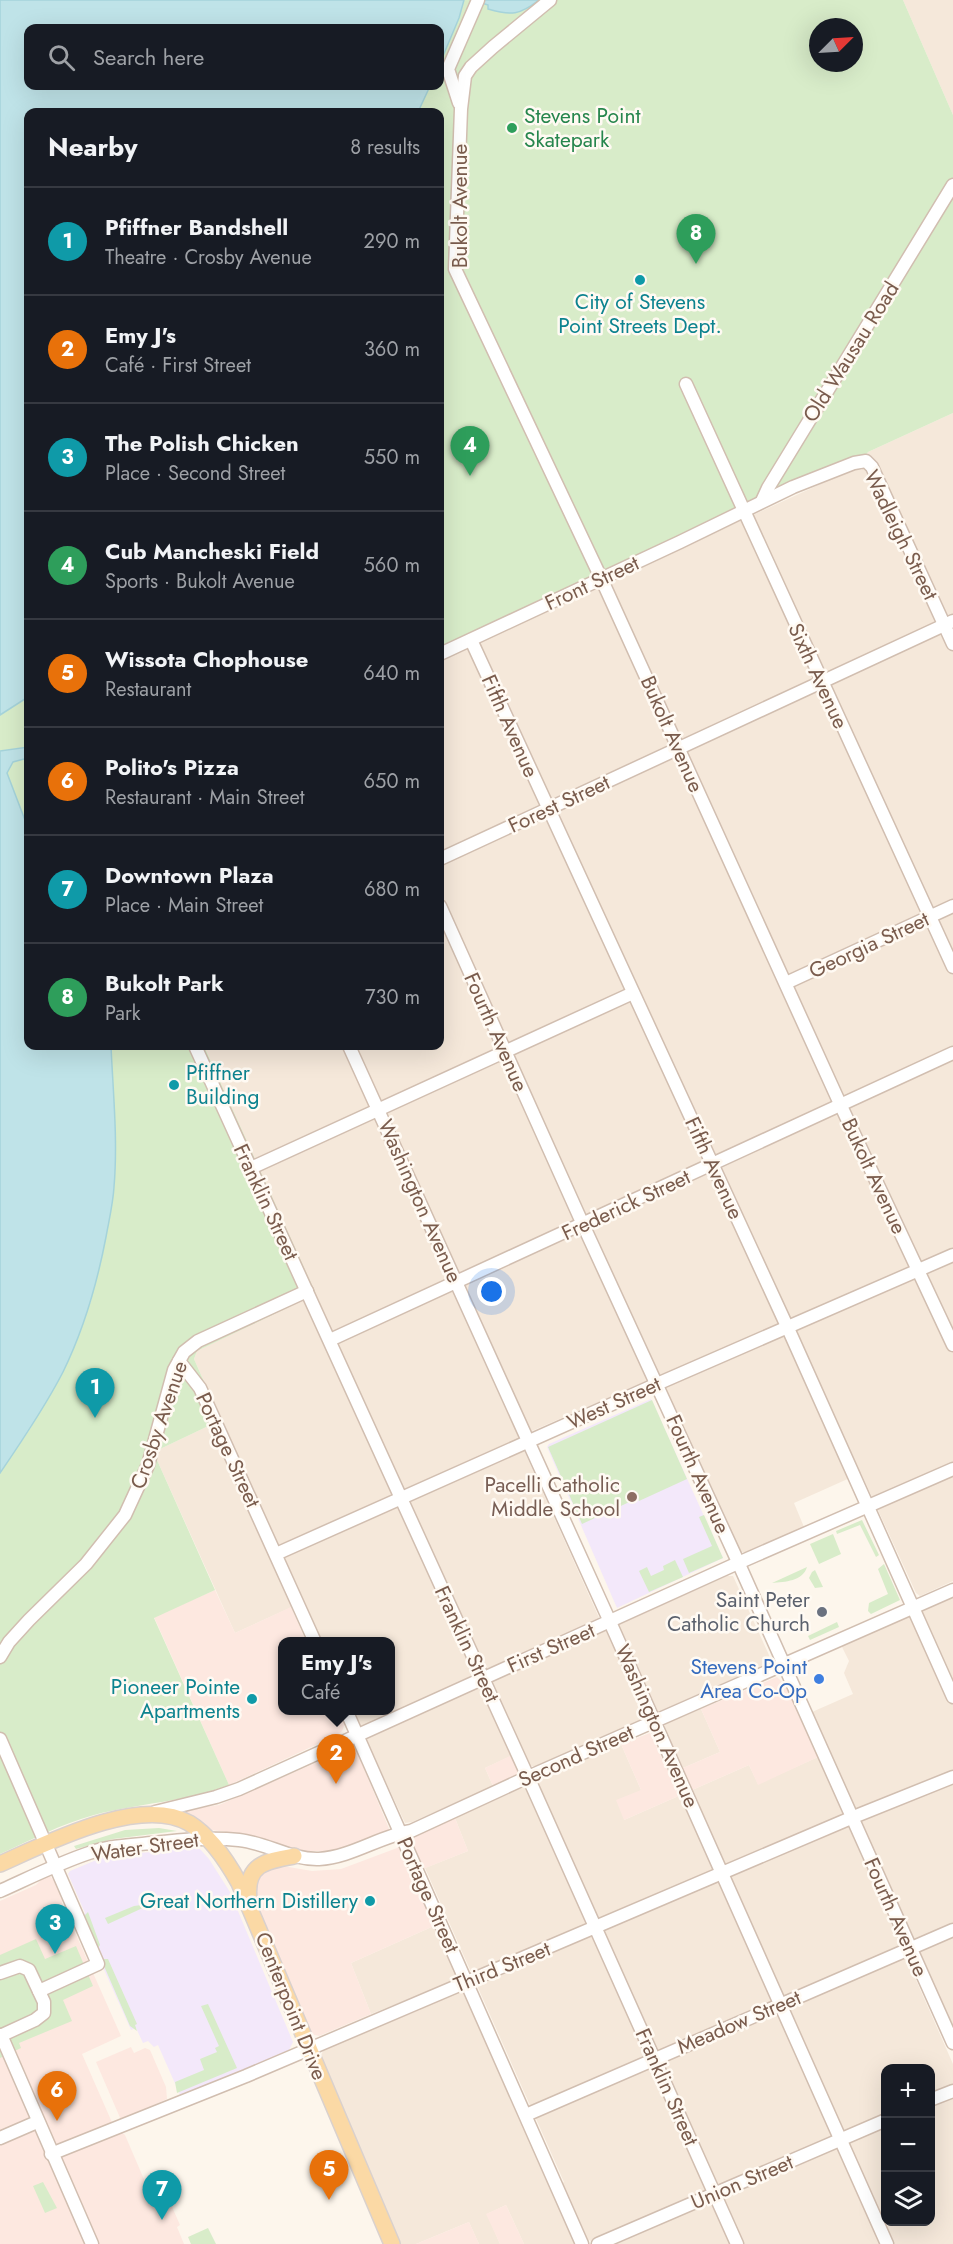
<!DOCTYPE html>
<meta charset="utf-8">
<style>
:root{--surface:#171b24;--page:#242831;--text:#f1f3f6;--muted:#9ea1a6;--line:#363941;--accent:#e76f51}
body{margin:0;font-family:Jost,sans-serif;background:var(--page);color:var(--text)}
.controls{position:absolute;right:18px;bottom:18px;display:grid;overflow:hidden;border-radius:12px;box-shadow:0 6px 24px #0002}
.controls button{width:54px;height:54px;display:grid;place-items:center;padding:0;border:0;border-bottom:2px solid var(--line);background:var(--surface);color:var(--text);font:30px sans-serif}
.compass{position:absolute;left:809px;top:18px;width:54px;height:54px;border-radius:50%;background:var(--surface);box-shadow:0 6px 24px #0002;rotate:66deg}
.you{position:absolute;left:492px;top:1292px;width:21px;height:21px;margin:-15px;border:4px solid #fff;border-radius:50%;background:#1a73e8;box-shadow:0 0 0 9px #1a73e833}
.badge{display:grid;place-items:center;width:39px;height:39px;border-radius:50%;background:var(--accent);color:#fff;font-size:20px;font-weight:700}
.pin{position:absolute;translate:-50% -50px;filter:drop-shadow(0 2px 3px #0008)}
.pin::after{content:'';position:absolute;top:32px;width:21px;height:18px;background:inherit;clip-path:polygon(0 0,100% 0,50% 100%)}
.popup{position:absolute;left:278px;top:1637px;width:117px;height:78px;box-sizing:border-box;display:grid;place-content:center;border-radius:12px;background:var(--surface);filter:drop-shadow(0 2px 4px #0005);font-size:20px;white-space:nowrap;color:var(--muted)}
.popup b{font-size:22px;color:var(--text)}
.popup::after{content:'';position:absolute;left:50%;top:100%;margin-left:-12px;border:12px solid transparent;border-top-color:var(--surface)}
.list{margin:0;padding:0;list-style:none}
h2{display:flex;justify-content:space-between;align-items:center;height:78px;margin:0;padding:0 24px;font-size:26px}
h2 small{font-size:20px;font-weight:400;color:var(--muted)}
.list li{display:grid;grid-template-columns:39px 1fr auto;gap:18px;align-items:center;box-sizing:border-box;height:108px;padding:0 24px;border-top:2px solid var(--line)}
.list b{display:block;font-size:22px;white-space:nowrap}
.list p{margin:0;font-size:20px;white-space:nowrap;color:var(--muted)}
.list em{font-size:20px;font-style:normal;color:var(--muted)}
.icon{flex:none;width:33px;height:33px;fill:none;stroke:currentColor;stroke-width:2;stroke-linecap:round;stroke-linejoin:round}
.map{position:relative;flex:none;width:953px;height:2244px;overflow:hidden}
.search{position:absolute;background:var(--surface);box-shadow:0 6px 24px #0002;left:24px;top:24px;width:420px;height:66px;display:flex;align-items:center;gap:15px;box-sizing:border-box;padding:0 21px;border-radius:12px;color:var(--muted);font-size:22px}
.panel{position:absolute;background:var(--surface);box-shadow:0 6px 24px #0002;left:24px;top:108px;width:420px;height:942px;border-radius:12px}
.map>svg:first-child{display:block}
.residential{fill:#f5e8da;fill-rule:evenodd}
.commercial{fill:#fde8e0}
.education{fill:#f3e8fa}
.green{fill:#d8ecc9;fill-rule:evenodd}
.water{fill:#bfe3e8;stroke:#a5d3da;stroke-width:1.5}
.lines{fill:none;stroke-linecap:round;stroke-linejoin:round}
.minor-casing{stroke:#d1beb0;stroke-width:15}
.major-casing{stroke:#dad1cd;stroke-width:18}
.minor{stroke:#fff;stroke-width:12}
.major{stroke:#fbd9a5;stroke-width:15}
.leisure-dot{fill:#2e9e5b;stroke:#fffaf3;stroke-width:2}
.culture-dot{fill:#0f9aa8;stroke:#fffaf3;stroke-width:2}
.education-dot{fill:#8d6e63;stroke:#fffaf3;stroke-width:2}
.worship-dot{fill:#6b7280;stroke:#fffaf3;stroke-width:2}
.shop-dot{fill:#3f7fe0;stroke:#fffaf3;stroke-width:2}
.labels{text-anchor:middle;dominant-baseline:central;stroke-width:5;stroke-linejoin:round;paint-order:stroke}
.leisure-label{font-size:21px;fill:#27864d;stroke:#fffaf3;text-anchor:start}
.street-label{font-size:21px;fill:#7a5c4d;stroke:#fffaf3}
.culture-label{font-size:21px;fill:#0d838f;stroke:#fffaf3;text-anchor:end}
.education-label{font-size:21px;fill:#785e54;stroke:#fffaf3;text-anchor:end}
.worship-label{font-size:21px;fill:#5b616d;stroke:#fffaf3;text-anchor:end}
.shop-label{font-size:21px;fill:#366cbe;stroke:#fffaf3;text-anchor:end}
</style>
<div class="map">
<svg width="953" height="2244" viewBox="0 0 953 2244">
<rect width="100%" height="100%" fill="#fdf6ec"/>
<g class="residential">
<path d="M903 0H953V115Z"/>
<path d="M953 413V1581L920 1596 916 1593 861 1473 794 1503 804 1527 746 1552H739L658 1376 518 1437 605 1631 727 1576H733L769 1655 770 1660 766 1664 537 1766H530L522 1751 485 1768 493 1786 412 1822 405 1823 353 1711 390 1710V1642L322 1641 303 1602 235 1633 157 1460 160 1449 221 1420 194 1359 197 1351 315 1293 204 1046H440V659L851 470H862L865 456 868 452Z"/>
<path d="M953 1597V2029L812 1712 853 1694 844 1673 849 1661 841 1645Z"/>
<path d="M701 1709 720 1752 683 1768 665 1730V1724Z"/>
<path d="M621 1744 641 1790 624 1820 749 1765 758 1784 818 1757 953 2064V2244H592L590 2240 581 2244H524L506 2205 487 2214 500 2244H479L469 2222 416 2244H401L323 2066 321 2056 323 2051 330 2046 420 2010 414 1997 371 2014 351 1963 436 1925 551 2187 564 2182 425 1868 468 1851 455 1818ZM886 2068H930V2222H886Z"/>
</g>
<g class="commercial">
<path d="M215 1590 235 1633 291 1607 306 1641 282 1642V1710L338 1711 345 1724 342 1731 337 1735 229 1785 154 1617Z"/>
<path d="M777 1677 785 1685 818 1757 758 1785 749 1765 624 1820 616 1800 641 1790 621 1744 650 1733 669 1773 683 1768 720 1752 701 1709Z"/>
<path d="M354 1749 357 1752 390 1831 338 1851H299L241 1834 205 1829 169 1813 219 1805 343 1751Z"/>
<path d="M512 1755 519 1771 518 1774 493 1786 485 1768Z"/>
<path d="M455 1818 468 1851 413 1873 436 1925 351 1963 371 2014 319 2036 311 2034 253 1898 260 1873 277 1865 312 1871 341 1869 413 1842 414 1836 421 1832Z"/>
<path d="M50 1876 59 1887 63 1896 62 1903 121 2036 82 2054 114 2127 125 2135 155 2205 169 2200 180 2225 177 2227 184 2244H0V1901L36 1885 42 1879Z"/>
<path d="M131 2047 134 2053 145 2048 150 2050 166 2087 167 2099 121 2120 96 2062Z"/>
<path d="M506 2205 524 2244H500L486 2214Z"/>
<path d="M469 2222 479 2244H416Z"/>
</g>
<g class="education">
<path d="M651 1399 723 1558 617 1608 547 1447 549 1444Z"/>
<path d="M196 1848 200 1849 209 1859 230 1892 293 2042 289 2050 181 2097 158 2045 154 2047 148 2041 143 2043 136 2028 131 2030 80 1916 85 1913 68 1874 70 1871 106 1856Z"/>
</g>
<g class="green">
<path d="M464 0H483L529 7 539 0H903L953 115V413L868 452 865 456 846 460 440 647V112H418L430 86H440V63L459 18ZM818 27H854V63H818Z"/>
<path d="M28 697V747L0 751V715Z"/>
<path d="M28 758V828L7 773 13 762Z"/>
<path d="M111 1046H204L316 1294 197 1351 194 1359 221 1420 160 1449 157 1460 215 1590 154 1618 229 1785C185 1802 139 1803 94 1815 61 1824 31 1840 0 1854V1473L30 1429 62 1373 91 1301 114 1189 116 1159Z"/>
<path d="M652 1400 687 1479 639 1501 638 1498 582 1524 548 1447Z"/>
<path d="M704 1515 723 1558 689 1573 683 1559 712 1546 699 1517Z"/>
<path d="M862 1520 879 1555 876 1557 860 1525 837 1534 836 1531Z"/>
<path d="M833 1534 841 1554 819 1564 810 1544Z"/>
<path d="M675 1560 683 1577 649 1592 639 1571 647 1567 651 1576 664 1570 663 1566Z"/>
<path d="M884 1564 900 1600 871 1614 868 1611 869 1603 888 1594 878 1569Z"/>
<path d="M807 1567C803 1581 785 1582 772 1583Z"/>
<path d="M815 1570 823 1587 815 1588 809 1578 812 1572Z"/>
<path d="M837 1622 839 1627 810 1640 808 1636Z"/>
<path d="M159 1828 177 1831 113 1839 76 1849 74 1846 125 1830Z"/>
<path d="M141 1905 147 1906 108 1924 105 1918 134 1906Z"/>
<path d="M88 1912 100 1945 97 1949 83 1917Z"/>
<path d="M36 1939 45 1959 76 1946 93 1986 63 2000 72 2021 19 2043 21 2048 0 2058V1955Z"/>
<path d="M101 1959H108L137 2024 135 2025 137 2031 130 2026Z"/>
<path d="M208 2004 237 2068 177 2093 175 2082 204 2070 200 2059 217 2052 215 2048 219 2046 201 2006Z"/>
<path d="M43 2182 57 2208 45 2213 33 2186Z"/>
<path d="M208 2228 216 2244H191L188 2237Z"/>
</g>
<g class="water">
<path d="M0 0H464L459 18 440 63V28H28V86H430L418 112H28V697L0 715Z"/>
<path d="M483 0H539C520 15 511 16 488 9V5L482 3Z"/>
<path d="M28 747V758L13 762 7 773 28 828V1046H111C113 1092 118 1140 114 1187 113 1204 109 1220 106 1237 97 1284 84 1329 63 1372 45 1407 22 1441 0 1473V751Z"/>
</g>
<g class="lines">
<g class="minor-casing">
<g id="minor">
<path d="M550 0 493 47 471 67 465 76 461 109 455 269 601 578 841 1106 953 1345"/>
<path d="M459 103 448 69 478 0"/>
<path d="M686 384 953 967"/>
<path d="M762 501 768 488 953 185"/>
<path d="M471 640 791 1335 953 1697"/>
<path d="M440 654 680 542 793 487 854 463 866 461 872 467 953 644"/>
<path d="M440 859 953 621"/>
<path d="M440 906 580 1218 734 1553 953 2043"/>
<path d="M786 983 953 906"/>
<path d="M195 1046 528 1777 737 2244"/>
<path d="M349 1046 606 1613 887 2244"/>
<path d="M251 1168 633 993"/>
<path d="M330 1340 953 1053"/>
<path d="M179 1361 200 1388 315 1642"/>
<path d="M276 1554 657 1384 953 1255"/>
<path d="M0 1657 9 1642 29 1620 86 1564 125 1515 148 1465 174 1370 184 1352 198 1341 307 1291"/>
<path d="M346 1710 582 2244"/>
<path d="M0 1739 98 1964 39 1991"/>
<path d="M155 1812 216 1797 239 1789 738 1563 953 1469"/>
<path d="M0 1891C29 1878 59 1863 89 1853 109 1846 131 1845 152 1843 181 1840 210 1837 239 1840 267 1843 291 1860 319 1859 352 1857 380 1836 411 1831L528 1777 953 1590"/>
<path d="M0 1973 20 1966 29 1970 44 2002V2013L35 2020 0 2036"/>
<path d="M1 2035 92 2244"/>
<path d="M930 2100 953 2091"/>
<path d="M526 2115 953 1930"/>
<path d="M0 2138 37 2122"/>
<path d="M51 2154 246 2076 851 1818 953 1777"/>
<path d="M598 2244 886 2120"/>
</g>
</g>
<g class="major-casing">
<g id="major">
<path d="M0 1864C47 1843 140 1795 189 1823 210 1836 227 1861 239 1883L392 2244"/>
<path d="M249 1899C245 1864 266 1861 294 1856"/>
</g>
</g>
<use href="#minor" class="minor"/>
<use href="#major" class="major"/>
</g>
<circle class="leisure-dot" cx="512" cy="128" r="6"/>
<g class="culture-dot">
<circle cx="640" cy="280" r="6"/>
<circle cx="174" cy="1085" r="6"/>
<circle cx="252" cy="1699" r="6"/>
<circle cx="370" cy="1901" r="6"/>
</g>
<circle class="education-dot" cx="632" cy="1497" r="6"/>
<circle class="worship-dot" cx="822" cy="1612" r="6"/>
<circle class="shop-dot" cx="819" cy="1679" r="6"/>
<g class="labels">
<g class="leisure-label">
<text x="524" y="116">Stevens Point<tspan x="524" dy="24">Skatepark</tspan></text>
</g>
<g class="street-label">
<text transform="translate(460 206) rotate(-90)">Bukolt Avenue</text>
<text transform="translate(851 352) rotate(-58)">Old Wausau Road</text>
<text transform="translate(901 535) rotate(64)">Wadleigh Street</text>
<text transform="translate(592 583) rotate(-25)">Front Street</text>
<text transform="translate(818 676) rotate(65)">Sixth Avenue</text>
<text transform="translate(510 726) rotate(66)">Fifth Avenue</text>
<text transform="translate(672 734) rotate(66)">Bukolt Avenue</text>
<text transform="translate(559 804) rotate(-25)">Forest Street</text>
<text transform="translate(869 945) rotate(-25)">Georgia Street</text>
<text transform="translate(496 1032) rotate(66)">Fourth Avenue</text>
<text transform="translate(714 1168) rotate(65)">Fifth Avenue</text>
<text transform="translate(874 1176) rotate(65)">Bukolt Avenue</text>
<text transform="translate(420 1201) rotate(66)">Washington Avenue</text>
<text transform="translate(266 1202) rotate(65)">Franklin Street</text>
<text transform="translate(626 1205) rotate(-25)">Frederick Street</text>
<text transform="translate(614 1403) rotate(-24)">West Street</text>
<text transform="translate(159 1425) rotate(-71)">Crosby Avenue</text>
<text transform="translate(228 1450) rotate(65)">Portage Street</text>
<text transform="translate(698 1474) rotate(66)">Fourth Avenue</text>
<text transform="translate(467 1644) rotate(65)">Franklin Street</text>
<text transform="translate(551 1648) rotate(-24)">First Street</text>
<text transform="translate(657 1726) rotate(66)">Washington Avenue</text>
<text transform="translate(576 1756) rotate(-24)">Second Street</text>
<text transform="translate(145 1847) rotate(-8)">Water Street</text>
<text transform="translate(428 1895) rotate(66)">Portage Street</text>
<text transform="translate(896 1917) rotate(66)">Fourth Avenue</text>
<text transform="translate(502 1967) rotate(-22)">Third Street</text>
<text transform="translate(291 2006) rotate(68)">Centerpoint Drive</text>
<text transform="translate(739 2022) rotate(-23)">Meadow Street</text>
<text transform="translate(667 2087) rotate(66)">Franklin Street</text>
<text transform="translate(742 2182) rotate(-23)">Union Street</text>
</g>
<g class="culture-label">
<text x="640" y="302" text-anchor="middle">City of Stevens<tspan x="640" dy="24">Point Streets Dept.</tspan></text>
<text x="186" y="1073" text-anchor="start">Pfiffner<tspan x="186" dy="24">Building</tspan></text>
<text x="240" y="1687">Pioneer Pointe<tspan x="240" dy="24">Apartments</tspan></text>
<text x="358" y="1901">Great Northern Distillery</text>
</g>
<g class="education-label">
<text x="620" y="1485">Pacelli Catholic<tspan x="620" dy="24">Middle School</tspan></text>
</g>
<g class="worship-label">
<text x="810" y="1600">Saint Peter<tspan x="810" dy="24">Catholic Church</tspan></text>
</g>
<g class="shop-label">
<text x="807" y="1667">Stevens Point<tspan x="807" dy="24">Area Co-Op</tspan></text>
</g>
</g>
</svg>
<div class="controls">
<button>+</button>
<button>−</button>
<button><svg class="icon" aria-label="layers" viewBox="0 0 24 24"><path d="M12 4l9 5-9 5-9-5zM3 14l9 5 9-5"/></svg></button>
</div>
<svg class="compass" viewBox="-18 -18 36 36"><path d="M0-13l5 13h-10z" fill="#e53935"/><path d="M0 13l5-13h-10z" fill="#9ea1a6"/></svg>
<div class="you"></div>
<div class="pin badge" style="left:95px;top:1418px;background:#0f9aa8">1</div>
<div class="pin badge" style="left:336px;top:1784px;background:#e8710a">2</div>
<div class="popup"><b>Emy J's</b>Café</div>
<div class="pin badge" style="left:55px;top:1954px;background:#0f9aa8">3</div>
<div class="pin badge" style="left:470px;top:476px;background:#2e9e5b">4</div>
<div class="pin badge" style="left:329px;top:2200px;background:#e8710a">5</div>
<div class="pin badge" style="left:57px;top:2121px;background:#e8710a">6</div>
<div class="pin badge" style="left:162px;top:2220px;background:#0f9aa8">7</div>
<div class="pin badge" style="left:696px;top:264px;background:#2e9e5b">8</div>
<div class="search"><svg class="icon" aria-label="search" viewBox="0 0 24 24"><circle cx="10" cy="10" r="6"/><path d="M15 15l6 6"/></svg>Search here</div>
<section class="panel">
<h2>Nearby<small>8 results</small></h2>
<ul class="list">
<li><span class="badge" style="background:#0f9aa8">1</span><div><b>Pfiffner Bandshell</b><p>Theatre · Crosby Avenue</p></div><em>290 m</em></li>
<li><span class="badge" style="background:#e8710a">2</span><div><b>Emy J's</b><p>Café · First Street</p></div><em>360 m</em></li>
<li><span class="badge" style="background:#0f9aa8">3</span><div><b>The Polish Chicken</b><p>Place · Second Street</p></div><em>550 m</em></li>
<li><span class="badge" style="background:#2e9e5b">4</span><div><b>Cub Mancheski Field</b><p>Sports · Bukolt Avenue</p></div><em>560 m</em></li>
<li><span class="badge" style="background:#e8710a">5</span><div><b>Wissota Chophouse</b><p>Restaurant</p></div><em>640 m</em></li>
<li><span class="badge" style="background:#e8710a">6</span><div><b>Polito's Pizza</b><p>Restaurant · Main Street</p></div><em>650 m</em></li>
<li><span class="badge" style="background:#0f9aa8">7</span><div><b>Downtown Plaza</b><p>Place · Main Street</p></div><em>680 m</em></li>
<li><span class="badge" style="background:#2e9e5b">8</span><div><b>Bukolt Park</b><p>Park</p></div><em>730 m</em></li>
</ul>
</section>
</div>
